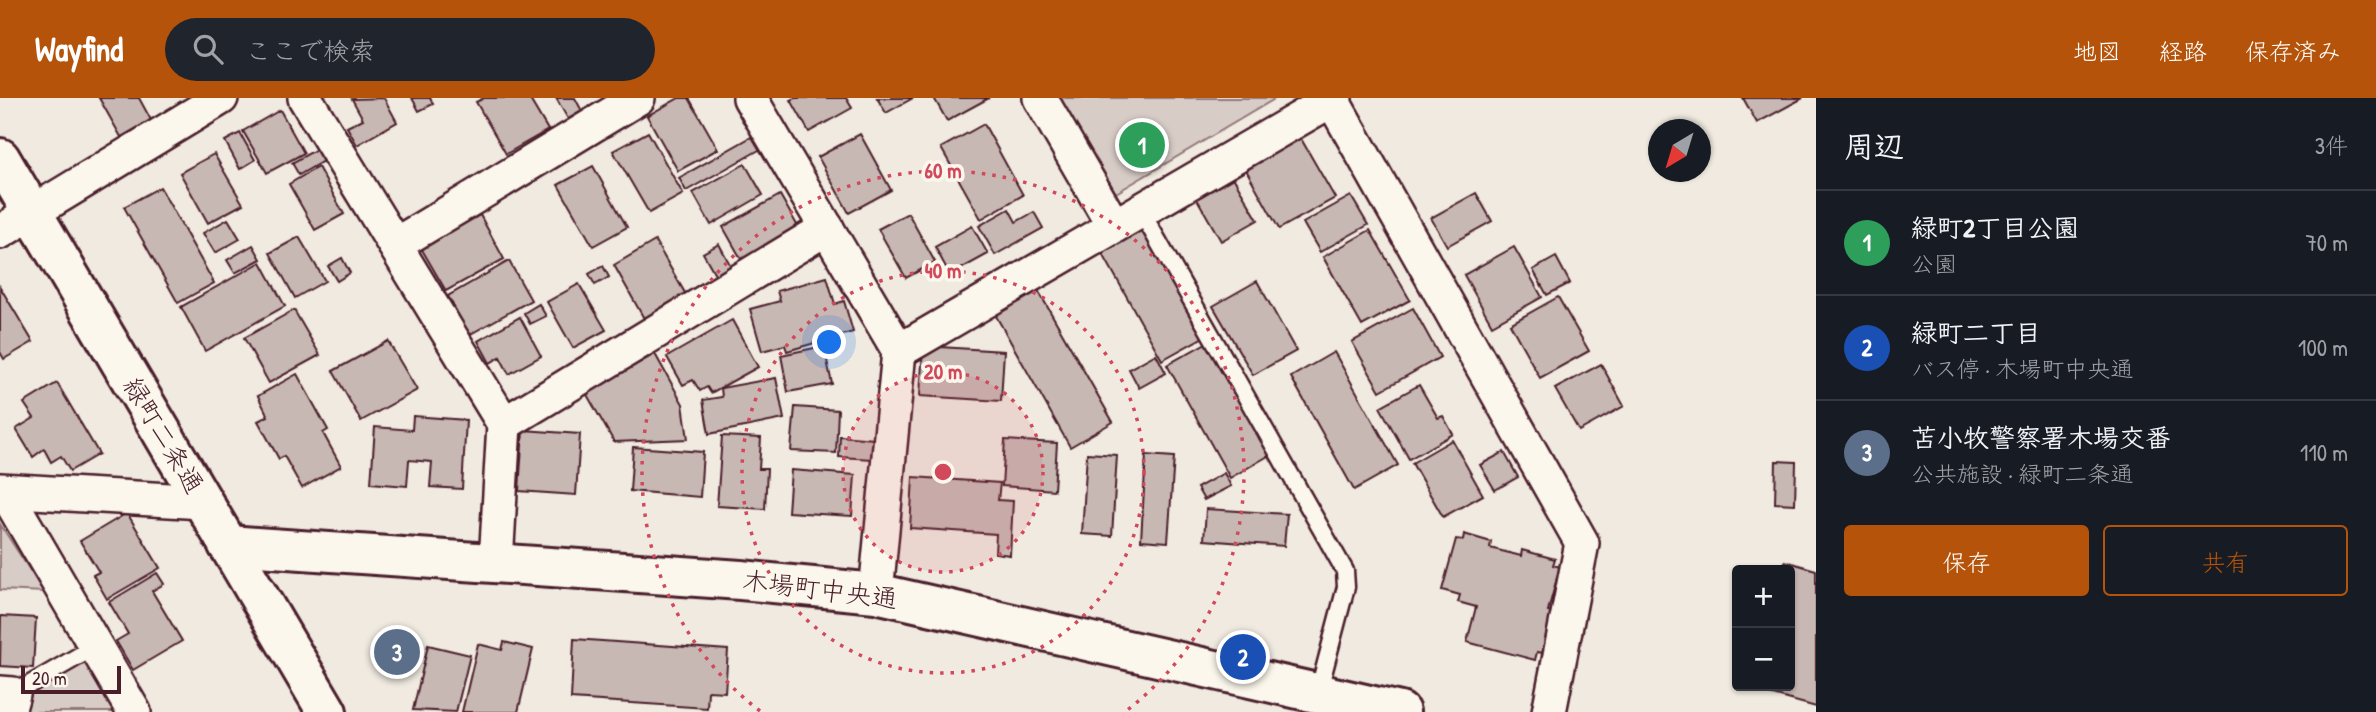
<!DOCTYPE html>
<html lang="ja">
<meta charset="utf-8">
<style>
:root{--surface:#171b24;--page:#20242c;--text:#f1f3f6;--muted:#9ea1a6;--line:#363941;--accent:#b45309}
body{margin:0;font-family:"Patrick Hand","Klee One",sans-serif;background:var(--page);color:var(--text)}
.controls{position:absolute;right:21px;bottom:21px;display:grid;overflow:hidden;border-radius:7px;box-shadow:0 2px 5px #0004}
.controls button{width:63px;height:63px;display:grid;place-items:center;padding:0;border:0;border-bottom:2px solid var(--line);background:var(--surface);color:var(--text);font:35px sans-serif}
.compass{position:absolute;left:1648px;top:21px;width:63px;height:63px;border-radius:50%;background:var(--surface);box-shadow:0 2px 5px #0004;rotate:218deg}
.scale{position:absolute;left:21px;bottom:18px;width:100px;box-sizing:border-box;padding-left:7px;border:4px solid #4a1f2b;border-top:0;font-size:19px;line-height:24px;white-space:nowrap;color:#4a1f2b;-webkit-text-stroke:5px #fbf7ec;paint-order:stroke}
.you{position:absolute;left:830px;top:245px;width:24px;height:24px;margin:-18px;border:5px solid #fff;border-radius:50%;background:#1a73e8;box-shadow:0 0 0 10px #1a73e833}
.badge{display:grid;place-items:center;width:46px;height:46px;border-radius:50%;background:var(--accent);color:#fff;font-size:23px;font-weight:700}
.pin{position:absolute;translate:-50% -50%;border:4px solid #fff;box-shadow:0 2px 7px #0006}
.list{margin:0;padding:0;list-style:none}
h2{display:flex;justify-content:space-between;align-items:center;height:91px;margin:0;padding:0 28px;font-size:30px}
h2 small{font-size:23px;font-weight:400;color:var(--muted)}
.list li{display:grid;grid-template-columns:46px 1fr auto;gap:21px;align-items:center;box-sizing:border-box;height:105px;padding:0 28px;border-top:2px solid var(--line)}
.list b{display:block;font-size:26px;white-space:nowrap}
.list p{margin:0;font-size:23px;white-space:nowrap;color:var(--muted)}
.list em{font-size:23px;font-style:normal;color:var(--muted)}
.actions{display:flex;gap:14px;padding:21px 28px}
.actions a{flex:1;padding:16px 0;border:2px solid var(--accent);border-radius:7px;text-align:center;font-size:24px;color:var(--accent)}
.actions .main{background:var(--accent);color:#fff}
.icon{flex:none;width:38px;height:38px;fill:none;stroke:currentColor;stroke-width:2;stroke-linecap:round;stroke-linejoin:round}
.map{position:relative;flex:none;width:1816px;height:614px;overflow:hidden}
header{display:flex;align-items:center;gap:42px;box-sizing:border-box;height:98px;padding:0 35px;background:var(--accent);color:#fff}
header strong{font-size:33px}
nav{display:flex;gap:38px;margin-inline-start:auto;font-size:24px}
.search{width:490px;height:63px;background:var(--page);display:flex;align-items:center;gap:18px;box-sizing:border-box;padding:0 24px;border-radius:38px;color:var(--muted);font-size:26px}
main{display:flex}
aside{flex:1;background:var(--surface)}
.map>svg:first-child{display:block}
.green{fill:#d8ccc6;stroke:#917678;stroke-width:2}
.building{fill:#c8b8b3;stroke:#4a1f2b;stroke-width:2}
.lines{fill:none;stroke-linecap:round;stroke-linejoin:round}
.lane-casing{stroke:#4a1f2b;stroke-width:21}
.street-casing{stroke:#4a1f2b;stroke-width:38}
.secondary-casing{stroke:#4a1f2b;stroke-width:44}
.lane{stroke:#fbf7ec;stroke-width:16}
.street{stroke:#fbf7ec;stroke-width:33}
.secondary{stroke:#fbf7ec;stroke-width:38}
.ring{fill:none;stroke:#d1495b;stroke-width:3.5;stroke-dasharray:3.5 7}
.labels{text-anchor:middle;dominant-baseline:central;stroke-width:7;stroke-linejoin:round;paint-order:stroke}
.street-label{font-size:26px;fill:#4a1f2b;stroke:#fbf7ec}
.centre{fill:#d1495b;stroke:#fbf7ec;stroke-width:3.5}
.ring-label{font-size:21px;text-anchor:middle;font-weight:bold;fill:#d1495b;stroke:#fbf7ec;stroke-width:7;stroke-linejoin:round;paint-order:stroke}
</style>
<header>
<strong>Wayfind</strong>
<div class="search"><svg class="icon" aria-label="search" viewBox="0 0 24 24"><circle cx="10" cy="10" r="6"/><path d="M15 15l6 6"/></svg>ここで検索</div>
<nav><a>地図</a><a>経路</a><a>保存済み</a></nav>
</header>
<main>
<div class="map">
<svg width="1816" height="614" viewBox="0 0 1816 614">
<rect width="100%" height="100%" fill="#f0eae0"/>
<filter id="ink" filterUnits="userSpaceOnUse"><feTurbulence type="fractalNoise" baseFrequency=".0143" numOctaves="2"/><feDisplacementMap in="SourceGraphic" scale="14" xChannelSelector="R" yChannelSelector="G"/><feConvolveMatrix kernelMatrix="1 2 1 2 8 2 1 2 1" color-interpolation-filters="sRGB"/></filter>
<g filter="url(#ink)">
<g class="green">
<path d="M1060 0H1276L1116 95Z"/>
<path d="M0 426 44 494 0 492Z"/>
<path d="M84 562 114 614H17L19 604Z"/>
</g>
<g class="building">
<path d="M99 0H139L151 22 121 39Z"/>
<path d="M384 0 397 24 357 47 347 29 363 21 352 1Z"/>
<path d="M412 0H430L433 6 419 13Z"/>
<path d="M484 0H529L548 32 506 56 476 4Z"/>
<path d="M556 0H575L582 13 568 21Z"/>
<path d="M679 0H689L718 51 678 73 647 18Z"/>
<path d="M795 0H846L852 10 809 34 791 2Z"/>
<path d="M877 0H913L886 15Z"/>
<path d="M934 0H989L947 23Z"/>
<path d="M1743 0H1803L1757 25Z"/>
<path d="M280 12 304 55 267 75 243 33Z"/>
<path d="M984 26 1023 97 981 121 941 50Z"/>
<path d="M648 34 683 96 649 115 613 53Z"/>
<path d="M760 34 768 47 686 93 679 80Z"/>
<path d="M240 35 255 62 240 71 225 43Z"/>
<path d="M860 36 891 92 849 115 818 59Z"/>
<path d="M1300 39 1335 100 1279 131 1245 70Z"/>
<path d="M317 51 323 63 299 77 292 65Z"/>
<path d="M214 56 243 106 208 125 180 75Z"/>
<path d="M745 66 763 97 711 127 693 95Z"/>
<path d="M593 68 627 129 593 148 558 87Z"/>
<path d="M318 69 344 116 315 132 289 86Z"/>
<path d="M1230 74 1258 122 1221 143 1193 94Z"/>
<path d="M160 89 214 185 178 205 124 109Z"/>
<path d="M1476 95 1492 123 1447 148 1431 120Z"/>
<path d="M780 97 801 134 744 166 723 129Z"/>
<path d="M1351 98 1368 127 1320 154 1303 125Z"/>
<path d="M1009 111 1016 124 1034 114 1043 130 995 157 979 128Z"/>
<path d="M908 115 935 164 906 180 878 131Z"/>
<path d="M480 117 504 161 446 193 421 150Z"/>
<path d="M228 121 240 141 215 155 203 135Z"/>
<path d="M1142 125 1205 238 1162 262 1099 149Z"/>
<path d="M972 128 988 156 950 177 935 149Z"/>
<path d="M1370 132 1410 202 1362 228 1323 159Z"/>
<path d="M299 139 325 183 295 200 270 155Z"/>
<path d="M655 143 689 202 647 226 614 167Z"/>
<path d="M719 146 734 174 719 183 703 155Z"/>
<path d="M253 147 261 161 235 175 227 162Z"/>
<path d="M1514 149 1542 199 1492 227 1464 177Z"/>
<path d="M1556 159 1570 185 1547 197 1533 172Z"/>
<path d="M342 160 350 175 337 183 328 168Z"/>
<path d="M509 163 531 202 469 237 448 198Z"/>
<path d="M261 164 285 208 205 253 181 209Z"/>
<path d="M603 168 609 179 595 187 589 176Z"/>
<path d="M827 179 835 206 844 203 853 234 787 253 785 247 762 253 750 211 780 203 777 193Z"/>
<path d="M1257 183 1296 253 1253 277 1213 208Z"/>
<path d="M579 186 606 232 573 250 547 204Z"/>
<path d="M1035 187 1113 324 1070 349 992 211Z"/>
<path d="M0 189 33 244 4 261 0 254Z"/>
<path d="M1558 199 1589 253 1540 280 1510 226Z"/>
<path d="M539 206 546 218 530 226 524 215Z"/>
<path d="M1413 210 1440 259 1380 293 1352 244Z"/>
<path d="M294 212 320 257 269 285 244 240Z"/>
<path d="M520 219 541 258 509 276 500 259 490 265 478 243Z"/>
<path d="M732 222 758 269 711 295 707 289 700 293 693 282 683 287 667 259Z"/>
<path d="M388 243 417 292 361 323 333 273Z"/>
<path d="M1206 245 1270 357 1230 380 1167 267Z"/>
<path d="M824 248 832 286 788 294 781 257Z"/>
<path d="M923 248 1004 253 1001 303 920 298Z"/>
<path d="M1334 254 1398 367 1354 392 1291 279Z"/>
<path d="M655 256 683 306 688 341 614 344 586 295Z"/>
<path d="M1156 256 1166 275 1139 290 1129 271Z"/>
<path d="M1601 266 1624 308 1579 333 1555 291Z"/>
<path d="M297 276 328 332 323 335 341 368 302 390 284 358 279 361 258 323 268 318 258 298Z"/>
<path d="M776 280 784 321 709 336 703 302 722 299 721 290Z"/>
<path d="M57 285 99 356 70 373 61 358 51 364 44 351 33 359 16 331 34 320 24 305Z"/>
<path d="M1419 287 1438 320 1443 318 1453 336 1409 361 1380 309Z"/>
<path d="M795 309 838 312 836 355 791 353Z"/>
<path d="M413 318 466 322 462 391 430 389 432 364 409 362 407 388 371 385 375 329 412 332Z"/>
<path d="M523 332 580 336 576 397 519 393Z"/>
<path d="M722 338 761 340 759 371H767L765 411 717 408Z"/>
<path d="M840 338 874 341 873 361 839 359Z"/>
<path d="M1005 342 1057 345 1054 392 1002 388Z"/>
<path d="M1452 342 1483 397 1443 419 1412 365Z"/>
<path d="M633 349 703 354 700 399 630 393Z"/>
<path d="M1504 354 1518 379 1495 392 1480 367Z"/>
<path d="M1087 355 1117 357 1112 438 1082 436Z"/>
<path d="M1146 357 1174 359 1168 444 1141 442Z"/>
<path d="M1776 363 1796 364 1795 406 1775 405Z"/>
<path d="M791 372 855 377 852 418 788 414Z"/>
<path d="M1224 375 1231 388 1204 402 1197 390Z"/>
<path d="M913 379 1000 385 998 402 1013 403 1010 457 995 455 996 436 910 430Z"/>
<path d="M1206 411 1287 416 1284 448 1204 442Z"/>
<path d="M127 415 160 470 107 501 93 477 99 474 80 443Z"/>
<path d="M1464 436 1491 444 1490 450 1521 458 1522 452 1555 461 1553 467 1560 469 1548 513 1555 514 1543 555 1537 554 1535 562 1467 544 1476 509 1458 504 1460 497 1442 492 1456 441 1463 442Z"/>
<path d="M1785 463 1816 472V609L1751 591V588H1790V472H1783Z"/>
<path d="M157 475 164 486 152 493 182 543 133 572 116 543 128 536 109 504Z"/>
<path d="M1 518 36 520 33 570 0 568Z"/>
<path d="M405 530 422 553 388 578 371 555Z"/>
<path d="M574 541 728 552 725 594 708 593 707 610 571 601Z"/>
<path d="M504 544 533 551 518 614H462L478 546 502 552Z"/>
<path d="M428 547 470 557 456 614 413 612Z"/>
</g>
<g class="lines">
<g class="lane-casing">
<g id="lane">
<path d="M1141 113 1345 473 1346 489 1318 595"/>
<path d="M13 596 96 548"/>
</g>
</g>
<g class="street-casing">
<g id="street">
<path d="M305 0 504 326 496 465"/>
<path d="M750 0 899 253 876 495"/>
<path d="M1040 0 1114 128"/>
<path d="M1331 0 1582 445 1549 614"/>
<path d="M0 134 221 0"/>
<path d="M395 147 638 0"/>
<path d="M899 253 1335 0"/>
<path d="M504 326 827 130"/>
<path d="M0 392 203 404"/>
<path d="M5 393 134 614"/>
<path d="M0 595 13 596 8 614"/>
</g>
</g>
<g class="secondary-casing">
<g id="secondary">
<path d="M0 60 327 614"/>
<path d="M228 447 741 482 876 495 1400 614"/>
</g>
</g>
<use href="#lane" class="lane"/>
<use href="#street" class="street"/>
<use href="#secondary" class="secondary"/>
</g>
</g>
<circle cx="943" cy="374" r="100" fill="#d1495b" fill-opacity=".12"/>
<g class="ring">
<circle cx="943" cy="374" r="100"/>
<circle cx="943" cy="374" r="201"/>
<path d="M760 613A301 301 0 1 1 1126 613"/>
</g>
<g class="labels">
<g class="street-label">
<text transform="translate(164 337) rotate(59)">緑町二条通</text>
<text transform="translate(820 491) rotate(7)">木場町中央通</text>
</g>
</g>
<circle cx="943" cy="374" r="10" class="centre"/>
<g class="ring-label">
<text x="943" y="80">60 m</text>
<text x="943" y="180">40 m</text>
<text x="943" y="281">20 m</text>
</g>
</svg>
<div class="controls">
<button>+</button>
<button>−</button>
</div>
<svg class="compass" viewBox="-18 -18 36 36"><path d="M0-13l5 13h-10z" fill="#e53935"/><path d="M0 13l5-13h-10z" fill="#9ea1a6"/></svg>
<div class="scale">20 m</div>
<div class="you"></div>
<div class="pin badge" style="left:1142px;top:47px;background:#2e9e5b">1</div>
<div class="pin badge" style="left:1243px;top:559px;background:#1a4fb4">2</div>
<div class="pin badge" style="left:397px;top:554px;background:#5c6f8a">3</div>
</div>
<aside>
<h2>周辺<small>3件</small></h2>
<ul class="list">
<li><span class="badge" style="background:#2e9e5b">1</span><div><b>緑町2丁目公園</b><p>公園</p></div><em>70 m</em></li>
<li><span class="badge" style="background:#1a4fb4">2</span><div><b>緑町二丁目</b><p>バス停 · 木場町中央通</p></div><em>100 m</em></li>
<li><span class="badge" style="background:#5c6f8a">3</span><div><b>苫小牧警察署木場交番</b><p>公共施設 · 緑町二条通</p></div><em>110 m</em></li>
</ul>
<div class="actions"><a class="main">保存</a><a>共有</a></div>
</aside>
</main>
